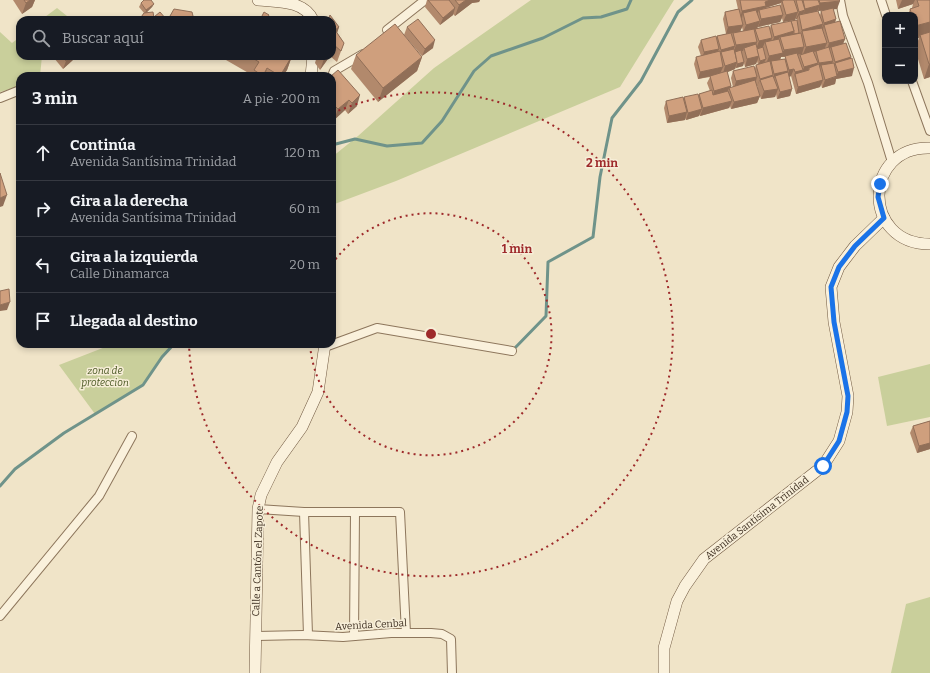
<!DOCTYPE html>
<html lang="es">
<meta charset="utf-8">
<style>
:root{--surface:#171b24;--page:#20242c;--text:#f1f3f6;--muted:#9ea1a6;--line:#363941}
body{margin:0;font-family:Bitter,serif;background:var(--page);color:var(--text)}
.controls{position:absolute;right:12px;top:12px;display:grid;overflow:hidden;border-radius:8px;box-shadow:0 2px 6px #0003}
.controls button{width:36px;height:36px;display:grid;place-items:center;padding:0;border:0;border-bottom:1px solid var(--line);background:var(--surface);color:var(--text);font:20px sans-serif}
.stop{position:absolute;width:12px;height:12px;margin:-9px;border:3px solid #1a73e8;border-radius:50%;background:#fff}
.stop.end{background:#1a73e8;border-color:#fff;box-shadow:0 1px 4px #0008}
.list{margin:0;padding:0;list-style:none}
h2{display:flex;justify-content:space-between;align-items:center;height:52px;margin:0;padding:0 16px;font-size:17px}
h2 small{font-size:13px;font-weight:400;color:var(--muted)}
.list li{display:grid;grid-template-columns:26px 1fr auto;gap:12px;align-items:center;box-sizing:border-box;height:56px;padding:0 16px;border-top:1px solid var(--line)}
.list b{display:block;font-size:15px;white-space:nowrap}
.list p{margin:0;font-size:13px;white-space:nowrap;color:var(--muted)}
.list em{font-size:13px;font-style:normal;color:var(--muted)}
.icon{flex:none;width:22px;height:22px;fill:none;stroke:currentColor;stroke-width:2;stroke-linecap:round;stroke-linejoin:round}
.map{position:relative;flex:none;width:930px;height:673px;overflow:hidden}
.search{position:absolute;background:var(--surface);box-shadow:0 2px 6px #0003;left:16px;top:16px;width:320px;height:44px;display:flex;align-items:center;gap:10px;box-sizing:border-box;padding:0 14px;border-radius:12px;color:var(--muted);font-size:15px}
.panel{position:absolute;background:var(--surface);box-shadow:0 2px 6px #0003;left:16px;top:72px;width:320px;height:276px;border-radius:12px}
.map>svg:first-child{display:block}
.green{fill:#c9cf9b}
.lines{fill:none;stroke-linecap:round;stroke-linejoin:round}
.stream{stroke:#6f938a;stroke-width:3}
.street-casing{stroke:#8d765c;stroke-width:10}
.secondary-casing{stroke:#6f573f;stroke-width:12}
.street{stroke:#faf1dc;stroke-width:8}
.secondary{stroke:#faf1dc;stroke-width:11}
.wall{fill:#b2896c;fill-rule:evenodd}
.shaded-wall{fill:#916f58}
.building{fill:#cf9f7d;stroke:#916f58}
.route{stroke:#1a73e8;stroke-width:5}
.ring{fill:none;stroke:#9e2a2b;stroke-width:2;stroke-dasharray:2 4}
.labels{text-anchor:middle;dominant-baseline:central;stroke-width:3;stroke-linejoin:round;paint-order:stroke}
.park-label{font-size:10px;font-style:italic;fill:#4d5a26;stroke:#f7eed8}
.street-label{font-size:10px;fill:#3d2e20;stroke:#f7eed8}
.centre{fill:#9e2a2b;stroke:#f7eed8;stroke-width:2}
.ring-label{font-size:12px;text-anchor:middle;font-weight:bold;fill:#9e2a2b;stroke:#f7eed8;stroke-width:3;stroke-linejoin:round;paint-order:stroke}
</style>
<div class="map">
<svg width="930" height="673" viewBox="0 0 930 673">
<rect width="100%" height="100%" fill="#f0e4c8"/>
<g class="green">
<path d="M531 0H674L620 87 396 181 332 205V157L358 136 434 68Z"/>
<path d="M57 8 72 20H41Z"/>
<path d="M0 32 12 43 20 37V56H42L40 76H20V86L0 92Z"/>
<path d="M113 344H174L162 357 141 386 95 414 59 365Z"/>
<path d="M930 364V417L887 426 878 377Z"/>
<path d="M930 597V673H891L906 604Z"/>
</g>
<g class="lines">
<g class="stream">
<path d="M332 145 355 139 387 146 422 143 442 121 474 71 491 56 543 38 583 18 601 17 627 9 631 0"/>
<path d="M512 351 546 316 548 262 593 237 600 177 612 118 641 81 678 12 692 0"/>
<path d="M0 486 15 469 64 433 143 385 162 357 174 344"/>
</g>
<g class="street-casing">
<g id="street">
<path d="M840 0 843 16 868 83 892 162"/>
<path d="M881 0 886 15"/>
<path d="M387 30 425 0"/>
<path d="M332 76 334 71 363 54"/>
<path d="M912 81 930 131"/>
<path d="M0 98 20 90"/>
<path d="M325 347 377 328 512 351"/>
<path d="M258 509 304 512H400L406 633"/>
<path d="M304 512 308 635"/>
<path d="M0 616 99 496 132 436"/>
<path d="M257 636 303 635 343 637 391 633H431L442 634 451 639 452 673"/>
<path d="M354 636 355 512"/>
</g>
</g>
<g class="secondary-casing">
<g id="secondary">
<path d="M258 0C277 2 304 0 313 20"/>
<path d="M311 76 313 56"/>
<path d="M930 148C863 146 861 244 930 244"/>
<path d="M255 673 258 509 261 495 277 462 302 427 318 392 325 344"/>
<path d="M664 673V648L677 601 685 586 704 559 823 466 839 441 847 412 848 396 834 322 831 287 839 267 855 246 884 218"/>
</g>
</g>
<use href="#street" class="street"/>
<use href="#secondary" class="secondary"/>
</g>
<g class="wall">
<path d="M13 0H35L32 7 22 14Z"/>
<path d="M427 0H480L479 2 472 3 455 16 453 14V15L440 25 425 7Z"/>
<path d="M736 0H839L837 9H833L836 19 835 22 845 39 843 44 851 59 852 76 836 79 835 84 822 88 821 84 820 87 796 94 791 76 789 77 792 89 790 96 777 99 776 94 775 97 761 99 757 87 758 86H757L760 96 757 103 731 109 730 106 729 108 700 116V114L699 116 686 120 685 118V120L667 123 664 108 666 101 684 99V97H698L699 94 710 91 707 83 710 77 698 79 694 64 696 57 701 56 698 47 701 40 716 38 717 36 726 34 723 19 725 12 738 9ZM781 3 780 6 765 8ZM818 10V11L829 10 821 11 820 15 817 11ZM782 18 783 22 795 20 796 18V19H797V20L771 25 770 28H757L758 26V27L780 22ZM742 27 743 31H740ZM781 57H785V59L780 60ZM757 61 758 65H756L755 68 733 71 731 78 733 87 731 88V86L727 72 735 69 736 67V68L743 66 744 63 745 67 756 64Z"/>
<path d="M896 0H930V77L924 79 915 49 919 38 915 15H908L910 9 912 8 913 4 898 9Z"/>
<path d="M141 3 154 4 152 7 147 12 154 17 166 19V20H139L144 13 139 7Z"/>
<path d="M170 16 194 20H169Z"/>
<path d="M332 20 339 27 337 33 344 43 337 62 330 56 320 70 315 63 317 56H332Z"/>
<path d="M407 27 433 48 422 56 404 35Z"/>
<path d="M356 55 422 57 417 71 378 102 351 69Z"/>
<path d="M54 56H75L74 59 63 69 54 58Z"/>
<path d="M134 56H143L136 59Z"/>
<path d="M227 56H292L287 70 283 76H252V75L226 60Z"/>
<path d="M332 76 357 106 348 114 345 110 334 120 332 118Z"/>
<path d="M20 93V111L16 101 19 94Z"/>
<path d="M930 421V449L917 453 910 433 913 426Z"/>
</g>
<g class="shaded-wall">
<path d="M30 0H35L32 7 22 14 26 3Z"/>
<path d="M466 0H480L479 2 472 3 455 16 459 5Z"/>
<path d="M770 0H784L782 1 781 3 759 10 757 15 743 13 742 18H740L742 11Z"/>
<path d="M902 0H915L913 4 898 9Z"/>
<path d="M840 1 837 9 818 11 820 3Z"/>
<path d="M154 4 152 7 145 14 146 10Z"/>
<path d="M820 5 817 12 803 16 805 9Z"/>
<path d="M455 8 453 15 440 25 443 18Z"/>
<path d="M805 10 802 17 799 15 797 19H796L799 12Z"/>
<path d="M798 12 795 20 783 22 786 15Z"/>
<path d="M783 15 780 22 758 27 761 19Z"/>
<path d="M154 18 153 20H146V19Z"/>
<path d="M836 19 834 26 824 25 823 30H821L824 23Z"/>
<path d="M760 21 757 29 743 32 746 25Z"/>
<path d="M930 22V35H920L919 38 915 39V26Z"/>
<path d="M823 24 820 32 802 31 799 37 802 30Z"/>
<path d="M743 25 740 32 726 34 728 27Z"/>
<path d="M339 27 335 38V30Z"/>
<path d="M794 31 792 39 780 37 778 42 772 44 774 37Z"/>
<path d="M772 38 770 45 765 42 763 47 756 49 759 41Z"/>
<path d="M845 39 842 46 831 47 830 49 827 50 829 43Z"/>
<path d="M435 40 433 48 422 56 425 49Z"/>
<path d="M757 42 755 49 744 48 743 51 733 53 736 45Z"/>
<path d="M827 43 824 50 803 54 806 47Z"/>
<path d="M735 46 732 53 721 52 719 57H718L721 50Z"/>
<path d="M804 47 802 54 781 57 780 60 766 64 769 56 782 53 784 50Z"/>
<path d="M719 49 716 56 702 60 704 52Z"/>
<path d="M72 56H75L74 59 63 69 66 61Z"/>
<path d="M137 56H143L136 59Z"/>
<path d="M292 56 287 70 283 76H280Z"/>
<path d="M326 56H330L320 70 324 59Z"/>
<path d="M759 56 756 64 745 67 747 59Z"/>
<path d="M422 57 417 71 378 102 383 88Z"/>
<path d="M851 57 849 65 835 63 833 69H832L835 62Z"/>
<path d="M766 59 764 63 758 65 760 61Z"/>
<path d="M833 61 830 69 821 65 819 70H816L819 63Z"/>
<path d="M737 62 735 69 723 74 725 66Z"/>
<path d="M744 62 743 66 736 68 737 64Z"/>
<path d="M818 63 815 70H809V68L807 73 801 75 804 67Z"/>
<path d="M929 64H930V77L924 79Z"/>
<path d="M723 67 720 74 698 79 700 72Z"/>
<path d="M267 68 265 76H263Z"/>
<path d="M854 68 852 76 836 79 835 84 822 88 825 80 836 77 838 72Z"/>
<path d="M794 69 791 76 787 78 789 70Z"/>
<path d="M803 70 800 77 795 74 793 80 795 72Z"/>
<path d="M788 71 786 78 775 76 773 81 772 82 774 74Z"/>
<path d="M773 75 770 82 760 80 757 86 760 79Z"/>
<path d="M757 77 755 84 734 89 736 81Z"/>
<path d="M823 80 820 87 796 94 798 87Z"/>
<path d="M731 86 730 89 729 88 727 94 712 99 714 91Z"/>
<path d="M778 89 775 97 761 99 764 91Z"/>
<path d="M792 89 790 96 777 99 780 92Z"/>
<path d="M360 95 357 106 348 114 352 103Z"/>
<path d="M760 96 757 103 731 109 734 102Z"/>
<path d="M349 100 345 110 334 120 338 109Z"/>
<path d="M732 101 729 108 700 116 703 108Z"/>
<path d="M702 109 699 116 686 120 688 113Z"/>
<path d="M687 112 685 120 667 123 669 116Z"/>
<path d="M7 195 3 206 0 207V198Z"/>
<path d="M10 302 7 310 0 311V305Z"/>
<path d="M930 443V449L917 453 919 446Z"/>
</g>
<g class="building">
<path d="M24 0H30L26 3Z"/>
<path d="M144 0H151L154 4 146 10 141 3Z"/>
<path d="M428 0H449L455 8 443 18Z"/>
<path d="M455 0H466L459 5Z"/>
<path d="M740 0H770L765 2 766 6 742 11Z"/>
<path d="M784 0H794L798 12 786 15 782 1Z"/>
<path d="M796 0H802L805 10 799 12Z"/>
<path d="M803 0H818L820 5 805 9Z"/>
<path d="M819 0H839L840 1 820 3Z"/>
<path d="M917 0H930V22L915 26V15H912L910 9 919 6Z"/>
<path d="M780 5 783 15 761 19 759 10Z"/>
<path d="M833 8 836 19 824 23 821 11Z"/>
<path d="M174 9 192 12 194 20H175L176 19 170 16Z"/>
<path d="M739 9 743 25 728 27 725 12Z"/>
<path d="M756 10 760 21 746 25 743 13Z"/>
<path d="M818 11 823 24 802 30 799 15Z"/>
<path d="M153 12 154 18 146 19V20H139L144 13Z"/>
<path d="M160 12 166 19 164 20H156L154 17Z"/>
<path d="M264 12 269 15 266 20H260Z"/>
<path d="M330 15 339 27 335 30 344 43 341 51 334 45 332 48V20H328Z"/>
<path d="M284 18 291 20H284Z"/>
<path d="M418 19 435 40 425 49 407 27Z"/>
<path d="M797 20 799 33 794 34V31L791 21Z"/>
<path d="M791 21 794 31 774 37 771 25Z"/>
<path d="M840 21 845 39 829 43 824 25Z"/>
<path d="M395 24 422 57 383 88 356 55Z"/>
<path d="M769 26 772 38 759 41 755 29Z"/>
<path d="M822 28 827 43 806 47 802 31Z"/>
<path d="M754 29 757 42 736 45 733 33Z"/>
<path d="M930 32V64H929L920 35Z"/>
<path d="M731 33 735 46 721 50 717 36Z"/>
<path d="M801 33 804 47 784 50 780 37Z"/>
<path d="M716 36 719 49 704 52 701 40Z"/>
<path d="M779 39 783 53 769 56 765 42Z"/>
<path d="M846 43 851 57 835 62 831 47Z"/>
<path d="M756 44 759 56 747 59 744 48Z"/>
<path d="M763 47 766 59 760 61 757 49Z"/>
<path d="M829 47 833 61 819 63 816 51Z"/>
<path d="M734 49 737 62 725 66 721 52Z"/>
<path d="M741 50 744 62 737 64V62L735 52Z"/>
<path d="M720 51 723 67 700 72 696 57Z"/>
<path d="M813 51 818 63 804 67 800 55Z"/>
<path d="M797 53 803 70 795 72 794 69 789 70 785 56Z"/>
<path d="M61 56H72L66 61Z"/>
<path d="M249 56H292L280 76 267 68 263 76 254 70 259 62Z"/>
<path d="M322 56H326L324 59Z"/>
<path d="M852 58 854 68 838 72 835 63Z"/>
<path d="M785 59 788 71 774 74 771 61Z"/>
<path d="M770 61 773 75 760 79 756 65Z"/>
<path d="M834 63 837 76 825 80 821 65Z"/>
<path d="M819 64 823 80 798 87 795 74 809 70V68Z"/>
<path d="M754 66 757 77 736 81 733 71Z"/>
<path d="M338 70 360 95 352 103 349 100 338 109 332 103V76H331Z"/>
<path d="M727 71 731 86 714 91 710 76Z"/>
<path d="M788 72 792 89 780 92 775 76Z"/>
<path d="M773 76 778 89 764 91 760 80Z"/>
<path d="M755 80 760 96 734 102 729 88Z"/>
<path d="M712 90 713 95 728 91 732 101 703 108 699 94Z"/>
<path d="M698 94 702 109 688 113 684 97Z"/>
<path d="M683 97 687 112 669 116 666 101Z"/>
<path d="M0 173 7 195 0 198Z"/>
<path d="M9 289 10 302 0 305V291Z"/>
<path d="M930 421V443L919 446 913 426Z"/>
</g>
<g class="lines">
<path class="route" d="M823 466 839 441 847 412 848 396 834 322 831 287 839 267 855 246 884 218 878 197 880 184"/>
</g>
<g class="ring">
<path d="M332 264A121 121 0 1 1 310 345"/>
<path d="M333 113A242 242 0 1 1 189 345"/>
</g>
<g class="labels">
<g class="park-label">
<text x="105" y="371">zona de<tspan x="105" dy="12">proteccion</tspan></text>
</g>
<g class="street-label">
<text transform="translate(757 518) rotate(-38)">Avenida Santísima Trinidad</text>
<text transform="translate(258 561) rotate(-88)">Calle a Cantón el Zapote</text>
<text transform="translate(371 625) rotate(-3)">Avenida Cenbal</text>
</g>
</g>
<circle cx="431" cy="334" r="6" class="centre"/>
<g class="ring-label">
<text x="602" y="167">2 min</text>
<text x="517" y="253">1 min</text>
</g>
</svg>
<div class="controls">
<button>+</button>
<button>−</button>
</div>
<div class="stop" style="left:823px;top:466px"></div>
<div class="stop end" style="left:880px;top:184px"></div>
<div class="search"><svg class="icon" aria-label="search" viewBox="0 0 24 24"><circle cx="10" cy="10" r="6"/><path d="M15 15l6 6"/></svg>Buscar aquí</div>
<section class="panel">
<h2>3 min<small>A pie · 200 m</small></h2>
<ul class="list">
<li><svg class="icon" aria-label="ahead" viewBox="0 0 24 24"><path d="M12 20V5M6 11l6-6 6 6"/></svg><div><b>Continúa</b><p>Avenida Santísima Trinidad</p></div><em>120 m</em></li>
<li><svg class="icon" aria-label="right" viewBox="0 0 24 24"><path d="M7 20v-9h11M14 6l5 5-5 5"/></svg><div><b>Gira a la derecha</b><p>Avenida Santísima Trinidad</p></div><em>60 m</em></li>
<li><svg class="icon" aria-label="left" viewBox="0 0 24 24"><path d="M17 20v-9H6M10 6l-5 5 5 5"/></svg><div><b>Gira a la izquierda</b><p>Calle Dinamarca</p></div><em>20 m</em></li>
<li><svg class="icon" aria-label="arrive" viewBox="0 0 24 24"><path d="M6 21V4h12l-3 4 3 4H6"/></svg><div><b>Llegada al destino</b></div></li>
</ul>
</section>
</div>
